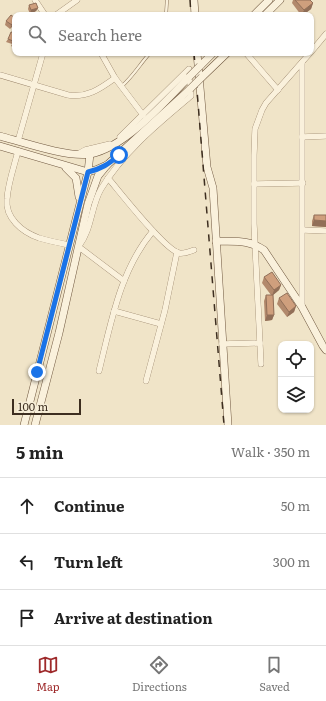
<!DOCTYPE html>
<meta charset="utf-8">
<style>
:root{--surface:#fff;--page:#f2f2f2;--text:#222;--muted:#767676;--line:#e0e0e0;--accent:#9e2a2b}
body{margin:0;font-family:Literata,serif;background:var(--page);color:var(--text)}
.controls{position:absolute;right:12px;bottom:12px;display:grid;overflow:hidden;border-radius:8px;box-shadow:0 1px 3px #0004}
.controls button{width:36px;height:36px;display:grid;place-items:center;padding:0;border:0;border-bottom:1px solid var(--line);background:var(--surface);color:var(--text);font:20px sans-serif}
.scale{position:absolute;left:12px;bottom:10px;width:69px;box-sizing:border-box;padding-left:4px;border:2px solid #3d2e20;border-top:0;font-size:11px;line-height:14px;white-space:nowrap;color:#3d2e20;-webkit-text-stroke:3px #f7eed8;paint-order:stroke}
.stop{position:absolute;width:12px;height:12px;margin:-9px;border:3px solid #1a73e8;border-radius:50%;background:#fff}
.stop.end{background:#1a73e8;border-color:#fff;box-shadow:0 1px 4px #0008}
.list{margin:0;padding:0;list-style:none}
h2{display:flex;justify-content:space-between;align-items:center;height:52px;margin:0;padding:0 16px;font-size:17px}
h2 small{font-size:13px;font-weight:400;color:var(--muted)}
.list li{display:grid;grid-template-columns:26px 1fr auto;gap:12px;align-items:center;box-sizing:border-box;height:56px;padding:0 16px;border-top:1px solid var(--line)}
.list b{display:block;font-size:15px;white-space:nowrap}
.list em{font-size:13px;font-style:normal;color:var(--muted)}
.icon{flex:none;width:22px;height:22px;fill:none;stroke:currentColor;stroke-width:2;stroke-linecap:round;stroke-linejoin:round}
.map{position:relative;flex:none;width:326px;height:425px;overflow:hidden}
.search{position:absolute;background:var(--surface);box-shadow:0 1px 3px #0004;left:12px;right:12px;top:12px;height:44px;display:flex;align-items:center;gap:10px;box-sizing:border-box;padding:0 14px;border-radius:8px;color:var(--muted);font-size:15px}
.sheet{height:220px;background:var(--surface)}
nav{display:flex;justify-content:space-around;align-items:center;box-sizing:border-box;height:56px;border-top:1px solid var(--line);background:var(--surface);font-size:11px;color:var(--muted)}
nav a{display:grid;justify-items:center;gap:2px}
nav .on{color:var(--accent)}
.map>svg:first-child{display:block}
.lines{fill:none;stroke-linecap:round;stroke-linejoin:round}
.lane-casing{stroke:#8d765c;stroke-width:3.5}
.street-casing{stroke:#8d765c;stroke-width:6}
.secondary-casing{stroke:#6f573f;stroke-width:8}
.lane{stroke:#faf1dc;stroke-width:2.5}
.street{stroke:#faf1dc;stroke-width:5.5}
.secondary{stroke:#faf1dc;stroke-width:7}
.rail{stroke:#3d2e20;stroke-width:1.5;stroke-dasharray:7 7;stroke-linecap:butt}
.secondary-bridge-casing{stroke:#6f573f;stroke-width:8;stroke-linecap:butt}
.secondary-bridge{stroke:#faf1dc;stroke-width:7}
.wall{fill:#b2896c}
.shaded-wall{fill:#916f58}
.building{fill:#cf9f7d;stroke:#916f58}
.route{stroke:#1a73e8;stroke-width:5}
</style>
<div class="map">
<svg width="326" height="425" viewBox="0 0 326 425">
<rect width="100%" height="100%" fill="#f0e4c8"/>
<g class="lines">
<g class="lane-casing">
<g id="lane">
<path d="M166 15 167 0"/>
<path d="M122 86C134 75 140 64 150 53"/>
</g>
</g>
<g class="street-casing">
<g id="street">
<path d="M35 0 45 15"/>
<path d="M56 15 77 0"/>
<path d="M311 52 326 34"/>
<path d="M101 53 115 78 143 115"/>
<path d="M246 53 278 90"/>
<path d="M0 75 68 95C87 98 100 89 115 78"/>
<path d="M302 137 326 136"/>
<path d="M18 141 43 53"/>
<path d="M18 151C14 167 8 183 7 199 5 218 22 232 39 238 49 241 59 243 69 245"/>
<path d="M78 154 85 150 110 144"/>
<path d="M108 178C120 192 164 249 179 253 184 254 189 252 194 250"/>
<path d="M254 184 303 183"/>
<path d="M303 230 326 231"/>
<path d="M79 246C92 229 91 206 101 189 124 151 158 124 191 96L189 69 120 137"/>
<path d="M79 247 124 281"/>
<path d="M302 307V63"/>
<path d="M114 311 161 324"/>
<path d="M222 344 260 343"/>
<path d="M261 364 254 224V155L255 129 262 110 266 103 310 53"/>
<path d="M99 371C111 323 120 270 153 231"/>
<path d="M146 381 165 310 177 252"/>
</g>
</g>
<g class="secondary-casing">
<g id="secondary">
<path d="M194 0 195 15"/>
<path d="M254 15 269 0"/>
<path d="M265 15 280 0"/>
<path d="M197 53 207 167 213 188 228 425"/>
<path d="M200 66 213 53"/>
<path d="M202 77 227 53"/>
<path d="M0 136C22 142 69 158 90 154 124 148 165 102 189 77"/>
<path d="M0 146 88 172 98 169 107 165 190 89"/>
<path d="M66 168 76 178 79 197"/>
<path d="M216 241C235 242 248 239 264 250L302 307 323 346 326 350"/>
<path d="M24 425 88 172 90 154"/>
<path d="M35 425 59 333 88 204 98 176 107 165"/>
</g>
</g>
<use href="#lane" class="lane"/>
<use href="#street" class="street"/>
<use href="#secondary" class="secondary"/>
<g class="rail">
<path d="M190 0 191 15"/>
<path d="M194 53 224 425"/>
</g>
<g class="secondary-bridge-casing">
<g id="secondary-bridge">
<path d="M189 77 200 66"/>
<path d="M190 89 202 77"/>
</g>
</g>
<use href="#secondary-bridge" class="secondary-bridge"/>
</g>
<g class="wall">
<path d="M293 0H310L313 3 311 9 303 15H301L292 3Z"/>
<path d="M29 5 38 8 36 11 30 14 28 9Z"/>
<path d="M15 18V23L10 29 5 25 6 21Z"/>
<path d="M15 33V44L13 47 11 46 12 44 6 42 8 39Z"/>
<path d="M314 215H326V227L312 226V221Z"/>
<path d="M264 277 281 285 279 290 273 295 274 315 272 320 265 321 264 301 266 295H271L262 283Z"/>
<path d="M279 298 296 306 294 312 287 317 277 304Z"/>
</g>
<g class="shaded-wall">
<path d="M313 3 311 9 303 15H302L304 10Z"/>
<path d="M38 8 36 11 30 14 31 10Z"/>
<path d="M15 21V23L10 29 12 25Z"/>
<path d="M314 220 326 221V227L312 226Z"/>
<path d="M281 285 279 290 272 296 274 290Z"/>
<path d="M296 306 294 312 287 317 289 312Z"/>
<path d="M267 315H274L272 320 265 321Z"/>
</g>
<g class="building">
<path d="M295 0H310L313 3 304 10Z"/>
<path d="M36 3 38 8 31 10 29 5Z"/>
<path d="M11 15 15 18V21L12 25 6 21Z"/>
<path d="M11 32 15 33V43L14 44 12 43 13 41 8 39Z"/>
<path d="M314 215H326V221L314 220Z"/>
<path d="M272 272 281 285 274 290 264 277Z"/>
<path d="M287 293 296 306 289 312 279 298Z"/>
<path d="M266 295H273L274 315H267Z"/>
</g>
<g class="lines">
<path class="route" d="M37 372 88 172C101 169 109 164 119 155"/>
</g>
</svg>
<div class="controls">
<button><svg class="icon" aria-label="locate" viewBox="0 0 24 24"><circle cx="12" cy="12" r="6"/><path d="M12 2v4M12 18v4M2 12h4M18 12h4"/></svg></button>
<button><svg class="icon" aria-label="layers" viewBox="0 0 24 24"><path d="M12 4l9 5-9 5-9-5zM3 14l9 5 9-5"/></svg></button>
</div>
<div class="scale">100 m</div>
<div class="stop" style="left:119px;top:155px"></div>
<div class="stop end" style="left:37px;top:372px"></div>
<div class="search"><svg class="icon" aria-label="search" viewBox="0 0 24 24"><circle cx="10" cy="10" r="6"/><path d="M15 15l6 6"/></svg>Search here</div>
</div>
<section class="sheet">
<h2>5 min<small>Walk · 350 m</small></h2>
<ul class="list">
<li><svg class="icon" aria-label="ahead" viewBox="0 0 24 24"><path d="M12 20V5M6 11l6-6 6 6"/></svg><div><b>Continue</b></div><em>50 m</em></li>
<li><svg class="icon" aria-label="left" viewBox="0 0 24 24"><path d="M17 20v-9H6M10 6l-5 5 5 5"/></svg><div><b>Turn left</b></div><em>300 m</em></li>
<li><svg class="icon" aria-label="arrive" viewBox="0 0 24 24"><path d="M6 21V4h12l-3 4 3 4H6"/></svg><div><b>Arrive at destination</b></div></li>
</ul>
</section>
<nav>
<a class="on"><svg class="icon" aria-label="map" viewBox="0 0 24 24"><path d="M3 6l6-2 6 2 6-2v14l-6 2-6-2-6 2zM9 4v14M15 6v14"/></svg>Map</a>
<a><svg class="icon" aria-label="directions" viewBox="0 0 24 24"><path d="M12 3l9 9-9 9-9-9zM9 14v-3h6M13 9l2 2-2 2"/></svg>Directions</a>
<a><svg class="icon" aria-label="saved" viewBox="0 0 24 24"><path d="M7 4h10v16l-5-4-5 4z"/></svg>Saved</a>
</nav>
